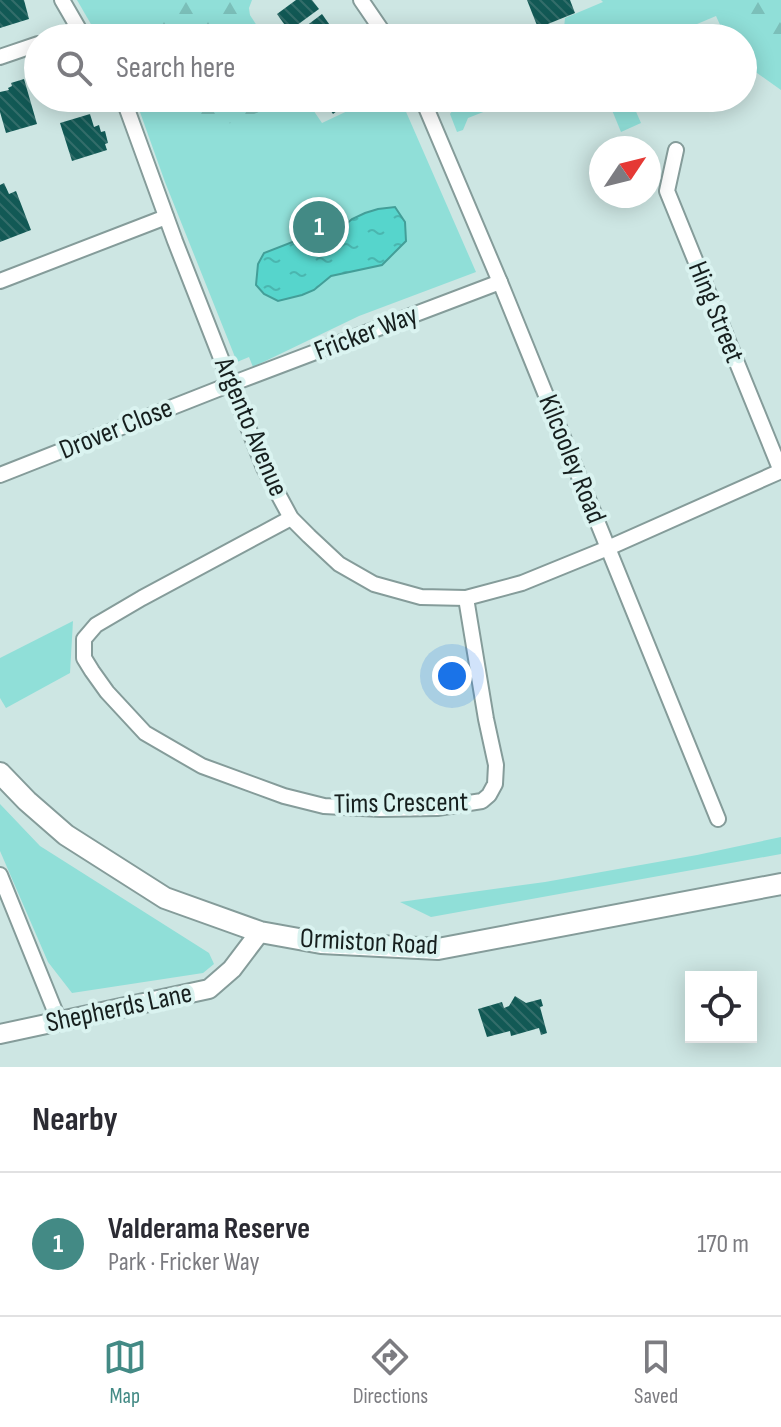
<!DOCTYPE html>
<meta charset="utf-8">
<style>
:root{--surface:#fff;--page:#f7f7f7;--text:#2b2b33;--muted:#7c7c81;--line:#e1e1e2;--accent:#438a85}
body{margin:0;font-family:"Sofia Sans Condensed",sans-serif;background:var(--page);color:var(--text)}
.controls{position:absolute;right:24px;bottom:24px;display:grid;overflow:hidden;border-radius:0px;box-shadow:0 4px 20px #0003}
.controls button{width:72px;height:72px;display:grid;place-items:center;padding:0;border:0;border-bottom:2px solid var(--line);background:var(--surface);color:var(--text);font:40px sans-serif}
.compass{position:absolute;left:589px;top:136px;width:72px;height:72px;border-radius:50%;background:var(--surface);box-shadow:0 4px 20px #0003;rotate:55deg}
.you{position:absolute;left:452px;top:676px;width:28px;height:28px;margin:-20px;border:6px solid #fff;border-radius:50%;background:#1a73e8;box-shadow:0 0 0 12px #1a73e833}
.badge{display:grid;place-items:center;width:52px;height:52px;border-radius:50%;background:var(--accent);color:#fff;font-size:26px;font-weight:700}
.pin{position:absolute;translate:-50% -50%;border:4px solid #fff;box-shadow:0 2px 8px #0006}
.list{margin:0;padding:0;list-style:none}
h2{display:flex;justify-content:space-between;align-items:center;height:104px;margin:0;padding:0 32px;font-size:34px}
h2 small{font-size:26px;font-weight:400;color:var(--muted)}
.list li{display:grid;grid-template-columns:52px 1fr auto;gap:24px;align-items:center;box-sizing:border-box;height:144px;padding:0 32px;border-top:2px solid var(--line)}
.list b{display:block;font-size:30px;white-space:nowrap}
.list p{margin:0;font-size:26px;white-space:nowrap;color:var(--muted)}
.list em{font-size:26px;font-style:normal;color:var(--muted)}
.icon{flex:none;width:44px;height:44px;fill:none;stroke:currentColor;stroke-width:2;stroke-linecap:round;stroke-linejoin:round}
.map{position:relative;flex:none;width:781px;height:1067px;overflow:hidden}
.search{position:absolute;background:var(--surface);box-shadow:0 4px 20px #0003;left:24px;right:24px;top:24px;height:88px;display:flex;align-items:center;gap:20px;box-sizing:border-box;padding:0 28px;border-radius:44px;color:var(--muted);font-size:30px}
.sheet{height:248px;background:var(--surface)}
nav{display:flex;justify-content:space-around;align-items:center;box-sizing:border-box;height:112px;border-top:2px solid var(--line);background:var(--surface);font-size:22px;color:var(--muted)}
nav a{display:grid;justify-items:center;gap:4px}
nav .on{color:var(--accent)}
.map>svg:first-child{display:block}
.green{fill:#90dfd8}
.forest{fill:url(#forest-firs)}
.water{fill:url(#water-ripples);stroke:#439e98;stroke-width:2}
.building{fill:url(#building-back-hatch)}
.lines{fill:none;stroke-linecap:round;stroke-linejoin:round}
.minor-casing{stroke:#859c9a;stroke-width:18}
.tertiary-casing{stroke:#859c9a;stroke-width:22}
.secondary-casing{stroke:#859c9a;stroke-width:24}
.minor{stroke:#fff;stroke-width:14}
.tertiary{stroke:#fff;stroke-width:18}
.secondary{stroke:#fff;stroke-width:20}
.labels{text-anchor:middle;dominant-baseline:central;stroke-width:8;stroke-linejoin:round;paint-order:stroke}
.street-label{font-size:28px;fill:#161f1e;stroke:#daf3f0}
</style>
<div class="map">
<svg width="781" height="1067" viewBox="0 0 781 1067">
<defs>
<pattern id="forest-firs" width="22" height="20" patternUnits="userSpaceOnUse" patternTransform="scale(2)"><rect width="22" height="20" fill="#90dfd8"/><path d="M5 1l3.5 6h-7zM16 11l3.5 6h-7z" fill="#7bbfb9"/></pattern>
<pattern id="water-ripples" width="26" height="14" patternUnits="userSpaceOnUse" patternTransform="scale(2)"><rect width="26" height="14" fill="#56d5cc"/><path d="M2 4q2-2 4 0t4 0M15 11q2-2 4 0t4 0" fill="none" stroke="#4ab6af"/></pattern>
<pattern id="building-back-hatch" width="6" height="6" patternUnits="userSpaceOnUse" patternTransform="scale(2)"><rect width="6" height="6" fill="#125955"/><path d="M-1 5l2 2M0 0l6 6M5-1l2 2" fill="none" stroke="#336d6a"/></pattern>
</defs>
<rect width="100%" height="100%" fill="#cde6e3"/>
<g class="green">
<path d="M77 0H240L265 38H99Z"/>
<path d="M601 0H781V90L743 63V38H726L716 16 664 38H563L565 18 603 2Z"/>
<path d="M135 98H305L322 123 375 98H400L476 272 359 316 253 367 249 357 237 362 165 182Z"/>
<path d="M457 98H519L468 118 463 130 457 132 450 114 458 103Z"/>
<path d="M607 98H630L641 123 621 132Z"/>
<path d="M73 621 70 673 6 708 0 698V658Z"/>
<path d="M0 804 40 846 209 953 214 964 203 973 72 993 48 962 0 851Z"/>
<path d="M781 837V854L431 917 400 902 545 882 697 855Z"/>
</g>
<g class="forest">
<path d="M153 0H252L249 8 253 38H165Z"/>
<path d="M716 0H781V47Z"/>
<path d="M179 98H262L264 110 231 123 201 127 178 104Z"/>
</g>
<path class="water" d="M395 207 405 222 406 241 382 265 331 276 314 290 302 295 278 301 264 294 256 285 258 264 264 253 313 234 337 232 352 219 365 213 378 209Z"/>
<g class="building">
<path d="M0 0H24L29 19 0 28Z"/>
<path d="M296 0H312L319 9 289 31 277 14Z"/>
<path d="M527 0H570L575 13 538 28Z"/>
<path d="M322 14 334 31 325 38H294L293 36Z"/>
<path d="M24 79 37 124 6 133 0 112V92L9 90 8 88 12 86 11 83Z"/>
<path d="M316 98H354L333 114 323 100 320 103Z"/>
<path d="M90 114 94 127 99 125 101 132 105 131 108 143 105 144 107 150 72 161 60 123Z"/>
<path d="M4 183 9 194 16 191 31 230 0 242V185Z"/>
<path d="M515 996 526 1003 541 999 543 1006 540 1007 547 1033 541 1035 539 1028 511 1036 510 1031 487 1037 478 1009 502 1002 504 1008 509 1006Z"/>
</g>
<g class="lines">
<g class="minor-casing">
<g id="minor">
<path d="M62 0 84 38"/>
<path d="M361 0 387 38"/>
<path d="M56 38 78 31"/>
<path d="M0 57 38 44"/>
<path d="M123 98 175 241 264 468 291 518 309 536 339 564 374 584 421 597 466 598 522 583 608 548 781 471"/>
<path d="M422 98 500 282 718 819"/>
<path d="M676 150 667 191 781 471"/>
<path d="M0 281 166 217"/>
<path d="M0 475 231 384 500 282"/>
<path d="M291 518 142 598 96 625 84 639V658L92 671 107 692 145 733 202 766 284 796 324 806 380 809 437 808 482 801 489 795 495 784 496 765 486 719 466 598"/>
<path d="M0 875 59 1021"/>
</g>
</g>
<g class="tertiary-casing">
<path id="tertiary" d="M0 1034 209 989 232 969 260 932"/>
</g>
<g class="secondary-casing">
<path id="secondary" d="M0 773 27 801 66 835 165 898 260 932 321 943 438 949 781 884"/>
</g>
<use href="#minor" class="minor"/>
<use href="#tertiary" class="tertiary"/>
<use href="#secondary" class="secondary"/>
</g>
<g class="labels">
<g class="street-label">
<text transform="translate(716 312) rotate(68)">Hing Street</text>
<text transform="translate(366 333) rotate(-21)">Fricker Way</text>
<text transform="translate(251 427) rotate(67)">Argento Avenue</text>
<text transform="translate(116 429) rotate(-22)">Drover Close</text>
<text transform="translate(572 459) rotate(68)">Kilcooley Road</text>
<text transform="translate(401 803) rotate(-1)">Tims Crescent</text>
<text transform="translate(369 942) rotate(3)">Ormiston Road</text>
<text transform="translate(119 1008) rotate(-12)">Shepherds Lane</text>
</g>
</g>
</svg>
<div class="controls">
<button><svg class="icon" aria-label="locate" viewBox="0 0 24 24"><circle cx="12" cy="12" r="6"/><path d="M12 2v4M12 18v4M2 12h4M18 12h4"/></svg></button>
</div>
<svg class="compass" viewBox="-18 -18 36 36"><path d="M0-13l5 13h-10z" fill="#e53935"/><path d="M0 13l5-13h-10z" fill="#7c7c81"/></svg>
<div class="you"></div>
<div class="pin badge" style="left:319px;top:227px">1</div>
<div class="search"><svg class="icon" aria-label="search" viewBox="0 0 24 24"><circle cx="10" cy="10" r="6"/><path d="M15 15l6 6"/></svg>Search here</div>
</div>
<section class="sheet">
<h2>Nearby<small></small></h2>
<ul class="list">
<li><span class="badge">1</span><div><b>Valderama Reserve</b><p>Park · Fricker Way</p></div><em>170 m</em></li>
</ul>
</section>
<nav>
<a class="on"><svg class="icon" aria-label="map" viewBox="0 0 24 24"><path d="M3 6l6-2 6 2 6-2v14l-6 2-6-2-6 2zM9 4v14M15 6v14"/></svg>Map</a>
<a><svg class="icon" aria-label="directions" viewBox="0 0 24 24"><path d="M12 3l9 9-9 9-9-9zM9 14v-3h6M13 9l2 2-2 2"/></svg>Directions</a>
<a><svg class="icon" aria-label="saved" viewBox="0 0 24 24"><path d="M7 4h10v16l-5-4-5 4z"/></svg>Saved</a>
</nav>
